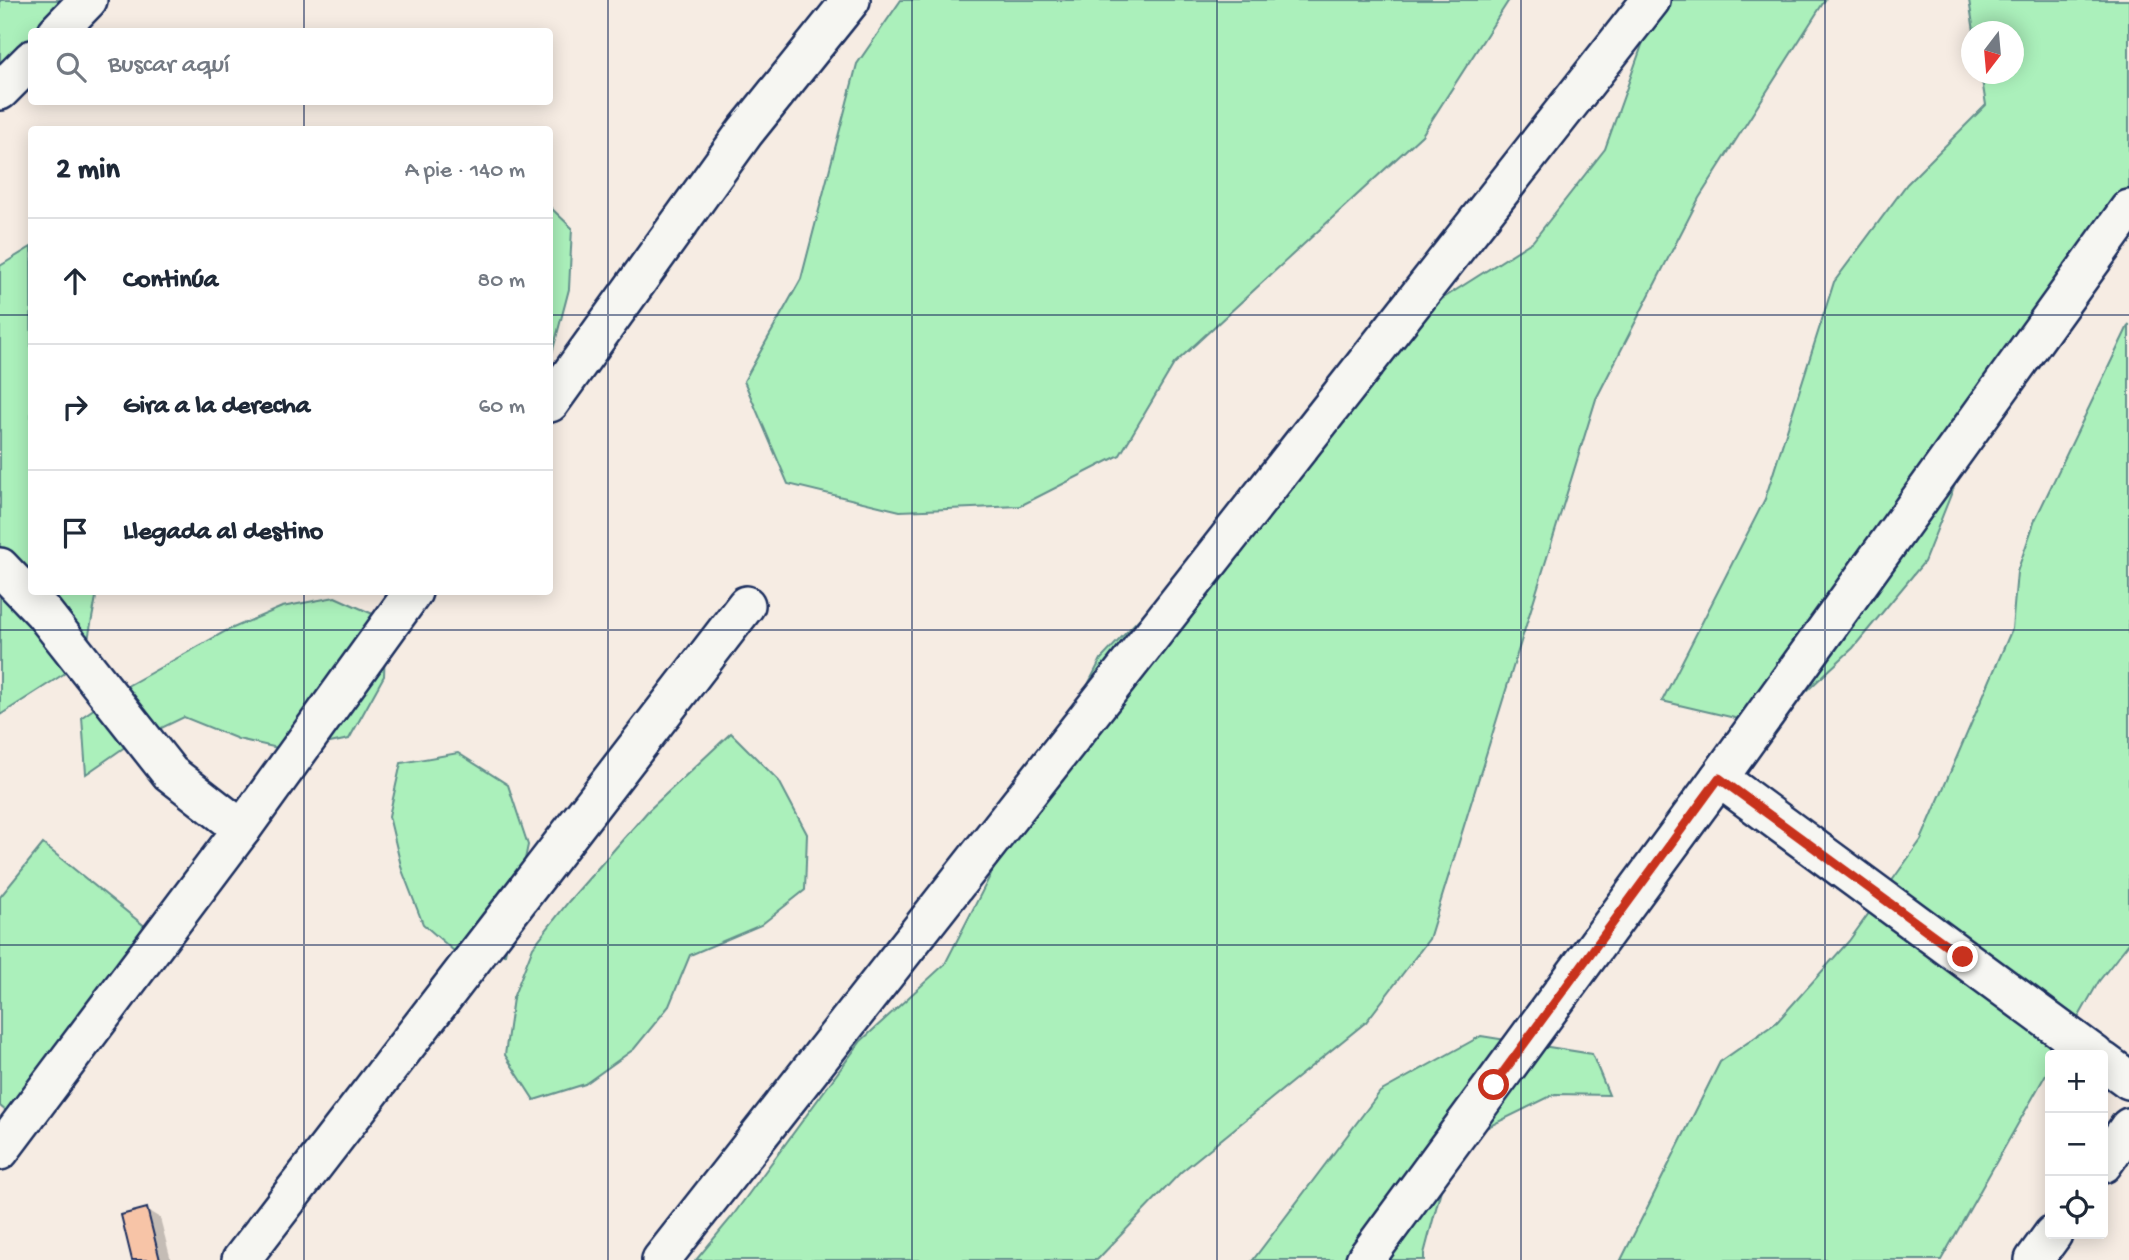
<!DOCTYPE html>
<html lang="es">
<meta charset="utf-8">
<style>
:root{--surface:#fff;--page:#f2f2f3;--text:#1f2937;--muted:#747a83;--line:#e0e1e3}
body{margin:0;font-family:"Gochi Hand",sans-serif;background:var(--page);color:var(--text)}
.controls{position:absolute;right:21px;bottom:21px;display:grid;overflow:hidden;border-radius:7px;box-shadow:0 4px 18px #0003}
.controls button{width:63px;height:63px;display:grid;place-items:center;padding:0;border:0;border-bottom:2px solid var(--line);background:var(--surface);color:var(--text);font:35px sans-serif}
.compass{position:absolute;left:1961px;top:21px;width:63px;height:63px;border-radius:50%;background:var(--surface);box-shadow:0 4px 18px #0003;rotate:196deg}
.stop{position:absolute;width:21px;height:21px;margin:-16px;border:5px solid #c8321e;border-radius:50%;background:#fff}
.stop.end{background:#c8321e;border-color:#fff;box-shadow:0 2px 7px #0008}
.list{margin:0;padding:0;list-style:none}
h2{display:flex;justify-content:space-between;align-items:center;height:91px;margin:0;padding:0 28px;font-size:30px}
h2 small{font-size:23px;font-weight:400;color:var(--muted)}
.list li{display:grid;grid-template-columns:46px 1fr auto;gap:21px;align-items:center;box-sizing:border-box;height:126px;padding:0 28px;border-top:2px solid var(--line)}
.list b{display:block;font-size:26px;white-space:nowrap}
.list em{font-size:23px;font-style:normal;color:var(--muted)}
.icon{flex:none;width:38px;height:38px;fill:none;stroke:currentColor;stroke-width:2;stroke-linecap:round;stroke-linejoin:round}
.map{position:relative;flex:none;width:2129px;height:1260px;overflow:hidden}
.search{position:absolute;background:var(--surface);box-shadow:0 4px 18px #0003;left:28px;top:28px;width:525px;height:77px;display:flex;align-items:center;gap:18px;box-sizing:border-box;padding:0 24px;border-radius:7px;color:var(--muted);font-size:26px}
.panel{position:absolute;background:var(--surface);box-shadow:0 4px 18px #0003;left:28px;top:126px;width:525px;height:469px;border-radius:7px}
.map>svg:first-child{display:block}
.green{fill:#abf0bb;stroke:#63908c;stroke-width:2}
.shadow{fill:#0003}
.building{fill:#f7c4a7;stroke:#1b2f5e;stroke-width:2}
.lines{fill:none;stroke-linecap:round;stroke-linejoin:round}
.minor-casing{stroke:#1b2f5e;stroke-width:42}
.minor{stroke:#f6f6f2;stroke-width:37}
.route{stroke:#c8321e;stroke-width:9}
.grid{fill:none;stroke:#1b2f5e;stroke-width:2;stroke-opacity:0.55}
</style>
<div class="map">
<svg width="2129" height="1260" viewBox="0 0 2129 1260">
<rect width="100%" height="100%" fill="#f6ece3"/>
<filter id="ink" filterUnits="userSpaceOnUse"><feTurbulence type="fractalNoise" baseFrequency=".0143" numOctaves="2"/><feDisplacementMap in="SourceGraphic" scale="14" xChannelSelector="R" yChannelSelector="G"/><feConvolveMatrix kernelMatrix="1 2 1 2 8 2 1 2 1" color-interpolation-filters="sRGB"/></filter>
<g filter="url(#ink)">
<g class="green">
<path d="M0 0H92L61 31 32 32 31 61 0 93Z"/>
<path d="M901 0H1509L1422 135 1174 364 1120 455 1020 506 900 511 788 484 744 381 801 279 857 64Z"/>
<path d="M1658 0H1825L1699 198 1596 399 1429 939 1366 1022 1181 1172 1097 1260H696L731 1218 861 1041 945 964 1101 659 1442 299 1533 241 1605 149Z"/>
<path d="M1969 0H2129V208L2005 359 1924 562 1853 648 1769 726 1662 701 1765 499 1834 282 1907 184 1986 105 1981 74H2014V32L1974 31Z"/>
<path d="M550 207 572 228 569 289 550 361Z"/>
<path d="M31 247 32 592H97L84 661 0 715V266Z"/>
<path d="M2129 324V943L2099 981 2057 1055H2050V1067L1941 1260H1621L1720 1062 1777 1022 1849 941 1921 840 2012 629 2017 572 2035 520Z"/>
<path d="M335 597 386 620 384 676 349 739 291 751 238 739 184 717 132 742 86 774 82 717 129 685 226 631 282 607Z"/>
<path d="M731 733 779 781 807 834 805 890 761 925 690 955 669 1006 634 1049 585 1084 534 1100 505 1055 513 998 533 947 569 901 648 811Z"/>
<path d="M458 753 508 785 528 845 505 954 462 958 423 924 402 870 389 816 401 763Z"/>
<path d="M43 844 163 941 18 1121 0 1106V897Z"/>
<path d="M1481 1036 1592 1054 1609 1095 1555 1094 1453 1144 1424 1254V1260H1253L1380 1092Z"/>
</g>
<path class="shadow" d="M147 1210 160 1218 171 1260H134Z"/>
<path class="building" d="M147 1208 160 1260H132L121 1215Z"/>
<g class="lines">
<g class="minor-casing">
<g id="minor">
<path d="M57 32 88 0"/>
<path d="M0 91 32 59"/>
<path d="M550 403 745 132 851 0"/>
<path d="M0 567 43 612 170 773 242 829"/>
<path d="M1719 778 2095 1055"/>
<path d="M2103 1061 2129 1080"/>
<path d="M0 1151 242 829 413 592"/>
<path d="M2103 1164 2129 1127"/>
<path d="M241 1260 746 605"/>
<path d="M661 1260 1651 0"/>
<path d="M1365 1260 1719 778 2129 209"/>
<path d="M2034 1260 2053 1234"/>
</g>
</g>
<use href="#minor" class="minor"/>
</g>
</g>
<g class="lines" filter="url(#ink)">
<path class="route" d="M1494 1085 1719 778 1963 957"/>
</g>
<path class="grid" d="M304 0V32M608 0V1260M912 0V1260M1217 0V1260M1521 0V1260M1825 0V1260M304 102V130M0 315H32M550 315H2129M304 592V1260M0 630H2129M0 945H2129"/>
</svg>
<div class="controls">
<button>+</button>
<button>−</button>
<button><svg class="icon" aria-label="locate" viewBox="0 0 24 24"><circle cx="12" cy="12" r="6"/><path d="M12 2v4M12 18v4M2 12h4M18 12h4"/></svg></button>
</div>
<svg class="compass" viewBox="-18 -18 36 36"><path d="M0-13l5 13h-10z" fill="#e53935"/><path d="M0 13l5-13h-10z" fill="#747a83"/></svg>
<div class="stop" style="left:1494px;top:1085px"></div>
<div class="stop end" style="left:1963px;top:957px"></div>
<div class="search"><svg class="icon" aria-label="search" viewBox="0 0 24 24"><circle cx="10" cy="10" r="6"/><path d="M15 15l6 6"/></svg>Buscar aquí</div>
<section class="panel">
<h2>2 min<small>A pie · 140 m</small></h2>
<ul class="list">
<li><svg class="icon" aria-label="ahead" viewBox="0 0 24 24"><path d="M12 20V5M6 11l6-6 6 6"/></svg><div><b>Continúa</b></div><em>80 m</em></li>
<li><svg class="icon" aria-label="right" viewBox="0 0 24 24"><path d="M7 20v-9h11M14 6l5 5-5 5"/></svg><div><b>Gira a la derecha</b></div><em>60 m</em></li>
<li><svg class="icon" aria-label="arrive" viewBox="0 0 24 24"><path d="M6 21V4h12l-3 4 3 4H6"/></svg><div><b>Llegada al destino</b></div></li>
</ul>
</section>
</div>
